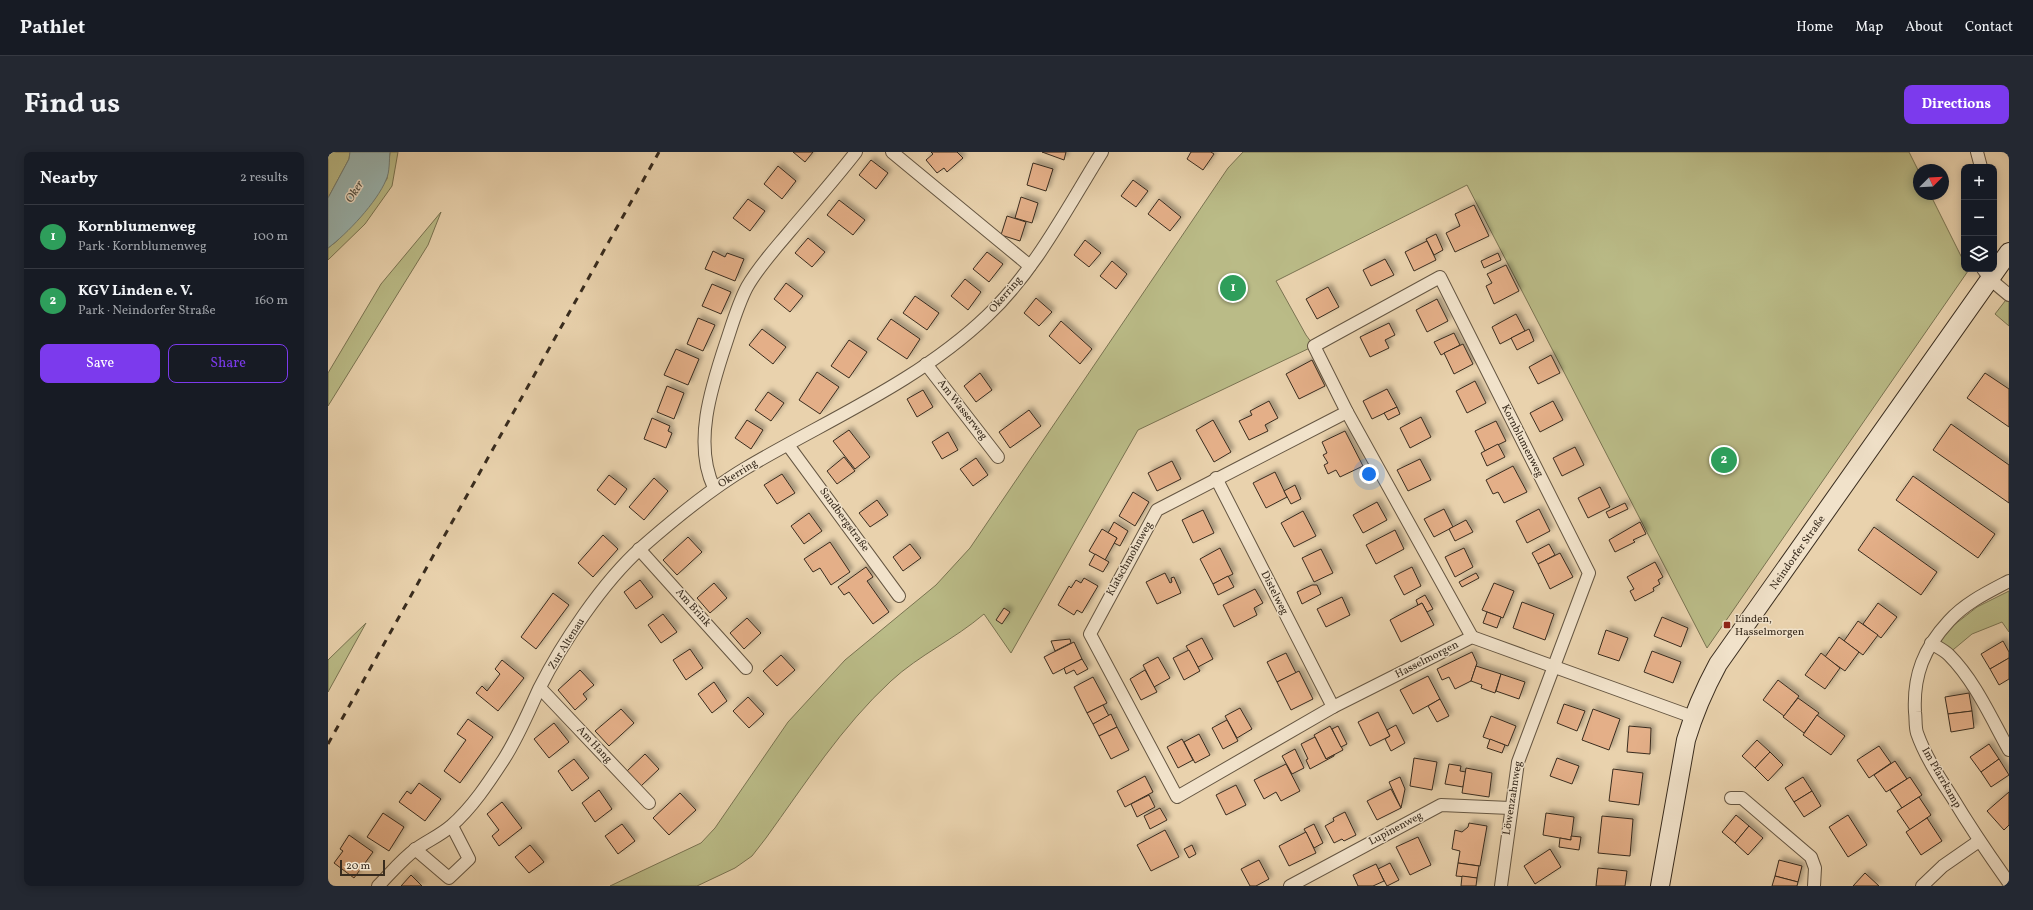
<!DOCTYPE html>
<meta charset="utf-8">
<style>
:root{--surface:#171b24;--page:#242831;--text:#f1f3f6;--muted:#9ea1a6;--line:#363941;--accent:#7c3aed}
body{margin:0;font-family:Vollkorn,serif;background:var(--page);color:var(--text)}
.controls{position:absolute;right:12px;top:12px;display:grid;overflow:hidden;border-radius:8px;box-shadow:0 2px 10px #0003}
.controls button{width:36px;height:36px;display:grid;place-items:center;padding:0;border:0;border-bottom:1px solid var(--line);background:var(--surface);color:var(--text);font:20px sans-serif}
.compass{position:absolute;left:1585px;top:12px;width:36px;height:36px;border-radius:50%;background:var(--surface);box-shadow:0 2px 10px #0003;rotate:66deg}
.scale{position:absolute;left:12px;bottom:10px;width:45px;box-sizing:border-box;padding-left:4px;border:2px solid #392c1e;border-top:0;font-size:11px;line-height:14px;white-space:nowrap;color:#392c1e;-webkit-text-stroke:3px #f1e2ca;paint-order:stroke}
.you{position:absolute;left:1041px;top:322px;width:14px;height:14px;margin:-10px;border:3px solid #fff;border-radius:50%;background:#1a73e8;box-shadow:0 0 0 6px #1a73e833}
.badge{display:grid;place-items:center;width:26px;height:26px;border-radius:50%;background:var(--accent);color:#fff;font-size:13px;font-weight:700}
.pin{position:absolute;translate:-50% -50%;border:2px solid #fff;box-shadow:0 1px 4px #0006}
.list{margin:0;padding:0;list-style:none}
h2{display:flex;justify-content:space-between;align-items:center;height:52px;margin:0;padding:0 16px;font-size:17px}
h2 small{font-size:13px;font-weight:400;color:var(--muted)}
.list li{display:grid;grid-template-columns:26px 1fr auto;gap:12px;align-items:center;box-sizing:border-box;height:64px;padding:0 16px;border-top:1px solid var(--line)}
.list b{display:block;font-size:15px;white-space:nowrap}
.list p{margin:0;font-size:13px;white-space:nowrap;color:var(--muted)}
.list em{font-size:13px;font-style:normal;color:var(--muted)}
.actions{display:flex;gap:8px;padding:12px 16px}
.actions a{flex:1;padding:9px 0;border:1px solid var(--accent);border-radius:8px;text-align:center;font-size:14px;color:var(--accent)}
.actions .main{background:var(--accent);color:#fff}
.icon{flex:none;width:22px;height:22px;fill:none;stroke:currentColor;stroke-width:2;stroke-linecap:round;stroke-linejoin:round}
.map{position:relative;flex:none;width:1681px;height:734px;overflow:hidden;border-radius:8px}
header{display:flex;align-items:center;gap:24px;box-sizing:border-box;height:56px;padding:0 20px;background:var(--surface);border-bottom:1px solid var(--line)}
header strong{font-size:19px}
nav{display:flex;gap:22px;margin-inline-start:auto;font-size:14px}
.intro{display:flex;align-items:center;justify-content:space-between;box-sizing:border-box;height:96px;padding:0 24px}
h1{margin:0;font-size:28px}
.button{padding:10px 18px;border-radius:8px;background:var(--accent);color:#fff;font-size:14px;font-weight:700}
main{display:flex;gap:24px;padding:0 24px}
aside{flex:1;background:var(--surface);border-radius:8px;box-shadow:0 2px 10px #0003}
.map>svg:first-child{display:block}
.green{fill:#babb87;stroke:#7a7452}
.water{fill:#9ab6b2;stroke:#737f77}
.building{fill:#e4af88;stroke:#392c1e;filter:url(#shadow)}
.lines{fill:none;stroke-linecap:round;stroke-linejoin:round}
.street-casing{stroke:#655642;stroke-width:14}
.secondary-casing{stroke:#392c1e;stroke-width:20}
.street{stroke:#f1e2ca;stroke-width:12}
.secondary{stroke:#f1e2ca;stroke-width:18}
.rail{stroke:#392c1e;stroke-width:3;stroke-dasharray:7 7;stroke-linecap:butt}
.poi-dot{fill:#8f2418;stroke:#f1e2ca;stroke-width:1.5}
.labels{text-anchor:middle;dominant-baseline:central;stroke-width:3;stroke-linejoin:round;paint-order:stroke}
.street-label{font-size:11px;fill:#392c1e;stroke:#f1e2ca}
.poi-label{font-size:11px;fill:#392c1e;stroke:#f1e2ca;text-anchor:start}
.water-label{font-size:12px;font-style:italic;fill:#514e43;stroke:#f1e2ca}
</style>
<header>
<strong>Pathlet</strong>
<nav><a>Home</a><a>Map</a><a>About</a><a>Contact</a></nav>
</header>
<div class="intro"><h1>Find us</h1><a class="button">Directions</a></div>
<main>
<aside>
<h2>Nearby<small>2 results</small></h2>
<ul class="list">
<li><span class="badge" style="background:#2e9e5b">1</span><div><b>Kornblumenweg</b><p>Park · Kornblumenweg</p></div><em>100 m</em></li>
<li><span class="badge" style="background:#2e9e5b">2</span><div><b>KGV Linden e. V.</b><p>Park · Neindorfer Straße</p></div><em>160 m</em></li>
</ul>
<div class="actions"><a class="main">Save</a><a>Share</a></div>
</aside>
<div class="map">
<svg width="1681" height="734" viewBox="0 0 1681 734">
<defs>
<filter id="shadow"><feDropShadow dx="3.5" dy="-3.5" stdDeviation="2" flood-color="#0004"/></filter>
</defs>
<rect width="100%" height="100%" fill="#e9d2ad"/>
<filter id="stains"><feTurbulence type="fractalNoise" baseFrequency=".005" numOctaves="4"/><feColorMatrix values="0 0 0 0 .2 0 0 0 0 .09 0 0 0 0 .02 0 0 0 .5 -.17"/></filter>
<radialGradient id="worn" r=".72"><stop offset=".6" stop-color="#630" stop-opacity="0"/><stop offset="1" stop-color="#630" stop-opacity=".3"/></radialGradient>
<g class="green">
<path d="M0 0H22L21 7 0 46Z"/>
<path d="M62 0H70L64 34 37 72 0 108V96L9 89 59 27Z"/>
<path d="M915 0H1581L1591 20V42H1602L1636 110V117H1639L1640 119 1379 496 1139 33 948 129 978 183 986 194 810 278 683 501 656 462C627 487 591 503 563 529 514 574 477 632 438 686L424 704 407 716 369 734H282L373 691 387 676 460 570 517 508 608 433 642 396 900 16Z"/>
<path d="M113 60 100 93 0 254V221L53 132Z"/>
<path d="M1681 144V174L1667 162Z"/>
<path d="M1681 439V480L1674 470 1644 482 1620 502 1603 491 1649 455Z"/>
<path d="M38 471 0 540V508Z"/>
</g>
<path class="water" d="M22 0H62C61 8 62 20 58 28 49 50 19 82 0 96V46L21 7Z"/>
<g class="building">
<path d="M465 0H485L477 10Z"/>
<path d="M603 0H629L635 6 619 20 616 16 609 21 598 8 605 2Z"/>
<path d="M714 0H738L736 8Z"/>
<path d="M863 0H883L886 2 875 18 859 7Z"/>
<path d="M543 8 560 21 548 37 531 23Z"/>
<path d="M705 11 725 17 718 39 699 33Z"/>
<path d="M450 14 468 29 454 47 436 32Z"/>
<path d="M805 28 820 39 808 55 793 44Z"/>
<path d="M693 45 710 51 704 71 687 66Z"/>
<path d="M420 47 437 59 422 79 405 66Z"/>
<path d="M831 47 853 65 842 79 820 62Z"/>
<path d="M511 48 537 68 525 83 499 63Z"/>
<path d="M1146 53 1161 84 1127 100 1118 81 1132 74 1127 62Z"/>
<path d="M679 64 698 70 692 89 673 83Z"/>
<path d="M1108 82 1115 98 1106 103 1098 87Z"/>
<path d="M480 86 497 100 484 115 467 101Z"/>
<path d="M757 88 773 101 761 115 746 103Z"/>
<path d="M1099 89 1108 108 1086 119 1077 100Z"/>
<path d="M385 99 397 105 399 101 416 107 407 129 377 117Z"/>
<path d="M659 100 675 112 661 130 645 117Z"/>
<path d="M1170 101 1173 108 1156 116 1153 109Z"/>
<path d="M1057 107 1066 123 1043 134 1035 118Z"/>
<path d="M784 109 799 122 788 137 772 124Z"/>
<path d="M1178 113 1191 139 1166 152 1158 134 1164 131 1159 122Z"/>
<path d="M637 127 653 140 640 158 623 144Z"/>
<path d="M458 131 475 144 462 160 446 147Z"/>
<path d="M384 132 403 140 393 162 374 154Z"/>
<path d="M1000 135 1011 155 989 167 978 147Z"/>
<path d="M587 144 611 161 599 178 575 161Z"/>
<path d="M708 146 724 160 711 174 696 161Z"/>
<path d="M1109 147 1120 169 1099 180 1088 158Z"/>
<path d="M1188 162 1197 179 1172 192 1164 175Z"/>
<path d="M370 166 387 173 375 199 359 192Z"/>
<path d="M563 167 592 187 579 207 549 187Z"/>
<path d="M733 169 764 197 752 212 721 184Z"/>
<path d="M1061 171 1067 183 1057 188 1061 196 1042 205 1032 185Z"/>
<path d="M434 177 458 195 445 212 421 193Z"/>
<path d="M1201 177 1206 189 1189 198 1183 186Z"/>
<path d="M1126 181 1132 193 1113 203 1106 190Z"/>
<path d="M521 188 539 200 521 226 503 214Z"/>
<path d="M1135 192 1145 212 1126 222 1116 201Z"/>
<path d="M348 197 371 207 360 233 336 223Z"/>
<path d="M1223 203 1232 221 1210 232 1201 215Z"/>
<path d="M984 208 997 234 971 247 958 222Z"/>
<path d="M489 220 511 235 492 262 471 248Z"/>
<path d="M652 221 664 238 648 250 636 234Z"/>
<path d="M1657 221 1681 237V275L1639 246Z"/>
<path d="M1147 229 1158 251 1139 261 1128 239Z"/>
<path d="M339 234 356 241 346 267 329 260Z"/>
<path d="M1059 237 1069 255 1044 267 1035 249Z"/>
<path d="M595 238 605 255 589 265 579 247Z"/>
<path d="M440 240 456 251 443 269 427 258Z"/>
<path d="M941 249 950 266 937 273 940 279 921 288 911 269 924 263 922 259Z"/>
<path d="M1225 249 1235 268 1212 280 1202 261Z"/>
<path d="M1069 255 1072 262 1060 268 1056 261Z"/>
<path d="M701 258 713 274 682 296 671 280Z"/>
<path d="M1093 265 1103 285 1082 296 1072 276Z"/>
<path d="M324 266 342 274 340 279 344 281 338 296 316 287Z"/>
<path d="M419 268 435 278 423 297 407 286Z"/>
<path d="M885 268 903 300 886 310 868 278Z"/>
<path d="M1168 269 1178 289 1157 299 1147 279Z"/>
<path d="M1623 272 1681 313V351L1605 298Z"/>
<path d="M521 278 542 305 527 317 505 289Z"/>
<path d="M1017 279 1035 314 1012 325 1008 318 1000 322 996 313 1000 311 995 303 999 301 994 290Z"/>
<path d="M620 280 630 298 614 307 604 290Z"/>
<path d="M1170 292 1177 305 1159 314 1153 301Z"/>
<path d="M1247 295 1256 313 1234 324 1225 306Z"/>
<path d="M516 305 527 319 509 332 499 319Z"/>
<path d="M648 306 660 323 645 334 632 317Z"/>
<path d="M1092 307 1103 328 1080 339 1069 318Z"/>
<path d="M844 309 853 327 829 339 820 321Z"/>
<path d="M1185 314 1199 340 1176 351 1170 340 1165 342 1158 328Z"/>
<path d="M947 320 959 345 938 356 925 331Z"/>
<path d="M454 322 467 341 449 352 436 333Z"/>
<path d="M281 323 299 337 287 353 269 338Z"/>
<path d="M1585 324 1667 382 1650 406 1568 348Z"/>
<path d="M326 326 340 339 316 368 301 355Z"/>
<path d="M967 333 973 347 963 352 956 339Z"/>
<path d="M1272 335 1282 355 1260 366 1250 346Z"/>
<path d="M805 340 821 350 807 374 791 364Z"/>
<path d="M549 348 560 363 542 375 531 361Z"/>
<path d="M1049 350 1059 368 1035 381 1025 363Z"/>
<path d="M1297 351 1300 357 1281 366 1278 360Z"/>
<path d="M1116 357 1125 375 1106 385 1096 367Z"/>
<path d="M1211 357 1222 379 1199 391 1188 369Z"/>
<path d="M875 358 886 381 865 391 854 368Z"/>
<path d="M975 359 988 384 966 395 953 371Z"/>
<path d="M481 361 494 379 476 392 463 374Z"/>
<path d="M1138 368 1145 380 1127 389 1121 377Z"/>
<path d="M786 370 800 379 792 394 786 391 789 386 780 381Z"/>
<path d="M1312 370 1318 382 1305 388 1307 390 1287 400 1281 388Z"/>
<path d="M1546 375 1609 420 1593 443 1530 398Z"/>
<path d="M774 377 789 386 777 408 761 399Z"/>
<path d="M1067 378 1076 397 1048 412 1038 393Z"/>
<path d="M275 383 290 397 265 425 250 411Z"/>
<path d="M360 385 374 400 349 423 335 408Z"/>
<path d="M502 390 522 420 503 433 492 416 485 420 476 407Z"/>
<path d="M582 392 593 406 575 419 565 405Z"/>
<path d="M1221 392 1227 403 1210 412 1204 401Z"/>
<path d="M892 396 905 422 885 432 872 407Z"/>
<path d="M1136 396 1145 415 1127 425 1117 405Z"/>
<path d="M993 397 1005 421 986 430 974 406Z"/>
<path d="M1232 401 1245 425 1222 437 1210 412Z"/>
<path d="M767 402 781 410 775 420 761 413Z"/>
<path d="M1327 410 1335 425 1330 428 1332 432 1325 436 1326 439 1307 449 1302 439 1306 437 1299 425Z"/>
<path d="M538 415 545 425 539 429 561 460 545 472 521 440 516 443 510 435Z"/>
<path d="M1084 415 1093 434 1076 443 1066 424Z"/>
<path d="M837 421 842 431 844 430 843 426 846 425 853 441 829 452 818 430Z"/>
<path d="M1148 421 1151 426 1134 435 1131 430Z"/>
<path d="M900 424 906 435 890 443 885 432Z"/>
<path d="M756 426 770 434 754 461 749 458 746 463 730 453 741 434 743 436 748 428 753 431Z"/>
<path d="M312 428 325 445 308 457 296 440Z"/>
<path d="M386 431 399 446 382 461 369 446Z"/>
<path d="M1166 431 1186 439 1175 466 1154 458Z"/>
<path d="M984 433H989L993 442 974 452 969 440Z"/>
<path d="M927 437 935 451 926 456 929 463 906 475 895 453Z"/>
<path d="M225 441 241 453 208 497 193 485Z"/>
<path d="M1097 443 1105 457 1099 460 1094 451 1090 453 1088 448Z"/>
<path d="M1014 445 1022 463 998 475 989 457Z"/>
<path d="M1194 450 1226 462 1217 488 1185 476Z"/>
<path d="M1094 451 1106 473 1073 490 1062 468Z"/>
<path d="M1550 451 1569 465 1553 486 1535 472Z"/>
<path d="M676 456 682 460 674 472 668 468Z"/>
<path d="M1159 460 1173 465 1169 476 1155 471Z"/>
<path d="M335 462 349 480 333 491 320 473Z"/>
<path d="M1334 465 1360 476 1353 495 1326 484Z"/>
<path d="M419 466 433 481 416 497 402 481Z"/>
<path d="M1530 469 1550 483 1535 503 1516 489Z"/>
<path d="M1278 478 1300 486 1291 509 1270 502Z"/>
<path d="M1511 485 1531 500 1517 519 1497 505Z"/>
<path d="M874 486 885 507 870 515 858 494Z"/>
<path d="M742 487 743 491 727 499 723 489Z"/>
<path d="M1675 489 1681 500V506L1662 517 1653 502Z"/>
<path d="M746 490 754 507 725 522 716 505Z"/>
<path d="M362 497 375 516 358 528 345 508Z"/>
<path d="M861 498 872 519 856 528 845 506Z"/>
<path d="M1324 499 1353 510 1345 531 1316 520Z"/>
<path d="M1144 500 1149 511 1143 529 1127 537 1121 525 1114 528 1109 517Z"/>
<path d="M958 501 968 521 949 530 939 510Z"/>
<path d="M1493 501 1512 516 1497 537 1477 523Z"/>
<path d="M453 503 467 518 449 534 435 519Z"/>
<path d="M830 505 842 526 826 535 815 513Z"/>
<path d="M1681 506V527L1671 533 1662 517Z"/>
<path d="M754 507 760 517 749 523 746 518 738 522 736 516Z"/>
<path d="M174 508 196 526 170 559 148 541 154 534 159 539 172 522 167 517Z"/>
<path d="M1148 514 1173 522 1167 541 1153 536 1154 533 1143 529Z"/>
<path d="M252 518 266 533 255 542 259 547 247 558 230 538Z"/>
<path d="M817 518 829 540 813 548 802 527Z"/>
<path d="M971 519 985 547 963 558 949 530Z"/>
<path d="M1173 522 1197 530 1191 547 1168 539Z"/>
<path d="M1100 524 1112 547 1085 562 1072 538Z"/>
<path d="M765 525 779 551 759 561 746 535Z"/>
<path d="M1450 528 1471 544 1456 564 1435 548Z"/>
<path d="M386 530 399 549 384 561 370 542Z"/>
<path d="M1641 541 1644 559 1620 562 1617 545Z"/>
<path d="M420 545 436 562 421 576 405 559Z"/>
<path d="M1470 546 1491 561 1476 581 1455 565Z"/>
<path d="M1112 547 1121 564 1109 570 1100 554Z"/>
<path d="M1236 552 1257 559 1249 579 1229 571Z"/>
<path d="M775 553 781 564 765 572 759 561Z"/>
<path d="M912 556 924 577 909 586 897 564Z"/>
<path d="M293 557 306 571 281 594 267 579Z"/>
<path d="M1265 557 1292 567 1281 598 1254 588Z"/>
<path d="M1644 559 1646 576 1623 580 1620 562Z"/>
<path d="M1050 560 1062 584 1042 594 1030 570Z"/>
<path d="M783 562 789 575 771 584 765 572Z"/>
<path d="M1489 563 1517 584 1503 603 1475 583Z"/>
<path d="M1163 564 1188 574 1180 594 1155 585Z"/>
<path d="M140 567 165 585 132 631 116 619 138 588 129 582Z"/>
<path d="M899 568 910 589 895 597 884 576Z"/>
<path d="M226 571 241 590 221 606 206 587Z"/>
<path d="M1068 573 1077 591 1063 599 1057 587 1062 584 1059 578Z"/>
<path d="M1002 574 1015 598 998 607 986 583Z"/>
<path d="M1010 574 1019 592 1013 595 1004 577Z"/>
<path d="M1301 574 1323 576 1322 602 1299 600Z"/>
<path d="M789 575 801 598 783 607 771 584Z"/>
<path d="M871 582 882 603 867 611 856 590Z"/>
<path d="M987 585 998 607 1006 603V604L982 617 978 608 980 607 973 592Z"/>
<path d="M854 587 865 608 850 616 839 595Z"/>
<path d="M1162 587 1177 593 1174 601 1159 596Z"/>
<path d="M1429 588 1442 600 1427 616 1414 604Z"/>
<path d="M1661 592 1671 607 1653 620 1642 605Z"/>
<path d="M1551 594 1563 611 1541 626 1529 608Z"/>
<path d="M967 597 976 616 964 622 954 604Z"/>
<path d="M1442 600 1455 613 1440 629 1427 616Z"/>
<path d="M317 602 331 617 313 634 299 619Z"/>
<path d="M1086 606 1109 610 1104 638 1082 634Z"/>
<path d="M1229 606 1251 614 1244 632 1222 624Z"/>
<path d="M246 607 261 626 244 639 230 619Z"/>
<path d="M1671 607 1681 623 1663 635 1653 620Z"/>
<path d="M1567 609 1579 627 1558 640 1546 623Z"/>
<path d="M958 612 972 639 953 649 948 640 936 647 926 628Z"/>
<path d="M1121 612 1133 614 1132 619 1138 620 1135 635 1117 632Z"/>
<path d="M1138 616 1164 621 1161 645 1134 641Z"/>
<path d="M1285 617 1315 621 1311 653 1281 649Z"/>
<path d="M817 624 825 640 797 655 789 639Z"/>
<path d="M1072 625 1077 637 1073 656 1061 630Z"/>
<path d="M1475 625 1484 639 1466 650 1457 636Z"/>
<path d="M1582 625 1594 643 1574 656 1562 638Z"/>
<path d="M91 631 113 647 97 669 71 650 79 639 83 642Z"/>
<path d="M908 633 918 653 898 663 888 643Z"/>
<path d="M1063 637 1073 656 1049 668 1039 649Z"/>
<path d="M271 638 284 657 267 670 254 651Z"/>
<path d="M1484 639 1493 654 1476 665 1466 650Z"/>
<path d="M1681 640V673L1676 678 1659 659Z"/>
<path d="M352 641 368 658 341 683 325 666Z"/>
<path d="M821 643 827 655 809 665 803 652Z"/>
<path d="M1591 645 1603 663 1582 678 1569 659Z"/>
<path d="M174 650 194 676 171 694 164 684 171 678 159 662Z"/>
<path d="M832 656 839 668 822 677 816 664Z"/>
<path d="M1017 660 1028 683 1016 689 1014 687 1006 691 997 674 1006 669 1005 666Z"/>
<path d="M55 661 76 675 61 699 39 685Z"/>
<path d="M1218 661 1246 665 1243 688 1215 683Z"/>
<path d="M1408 663 1421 674 1407 691 1394 680Z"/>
<path d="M1520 663 1539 693 1520 705 1501 675Z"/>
<path d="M1274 664 1305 667 1302 704 1270 701Z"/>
<path d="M1599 666 1614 689 1593 703 1578 680Z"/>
<path d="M1141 671 1159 674 1152 714 1130 711 1132 699 1124 697 1127 678 1134 680 1140 675Z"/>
<path d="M294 672 307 689 290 702 277 684Z"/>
<path d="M986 672 995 691 986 696 976 677Z"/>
<path d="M1421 674 1435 686 1420 703 1407 691Z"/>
<path d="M837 678 851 705 823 719 809 693Z"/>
<path d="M978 680 988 701 961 714 951 694Z"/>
<path d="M21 683 45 700 26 726 6 711 15 699 12 697Z"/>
<path d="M1243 684 1253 685 1251 698 1231 695 1232 686 1243 688Z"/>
<path d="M1090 685 1103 713 1082 723 1068 695Z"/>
<path d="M202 693 216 710 201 721 187 705Z"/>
<path d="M864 693 868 702 861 706 856 697Z"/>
<path d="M1222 697 1233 715 1207 732 1196 714Z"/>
<path d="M931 708 941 727 928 734H922L913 717Z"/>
<path d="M1451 708 1474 714 1470 730 1447 724Z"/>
<path d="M1062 711 1071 728 1059 734 1050 717Z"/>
<path d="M1130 711 1151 714 1149 726 1128 724Z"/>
<path d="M1048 712 1056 729 1045 734H1030L1025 723Z"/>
<path d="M1270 716 1299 719 1297 734H1268Z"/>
<path d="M1537 721 1551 734H1525Z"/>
<path d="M83 723 94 734H73Z"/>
<path d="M1134 724 1149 726 1148 734H1133Z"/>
<path d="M1447 724 1470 730 1469 734H1444Z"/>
</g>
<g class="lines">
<g class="street-casing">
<g id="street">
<path d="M564 0 702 114"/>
<path d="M1649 0 1653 15"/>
<path d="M1655 117 1663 128 1681 143"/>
<path d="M598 212 670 305"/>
<path d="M1019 260 829 358 762 482 849 645 1005 555 1144 485 1365 565"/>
<path d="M460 293 571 444"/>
<path d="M888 326 1005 555"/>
<path d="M386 336C365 292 383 236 398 191 404 173 410 152 419 135 431 114 447 97 462 79 484 53 507 27 528 0"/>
<path d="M311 397 418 516"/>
<path d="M1681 429C1660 440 1637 451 1621 469 1596 496 1585 523 1587 560 1588 567 1587 575 1589 581 1597 604 1611 625 1624 645 1642 675 1661 703 1681 731"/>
<path d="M1144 485 1019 260 986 194 1112 125 1261 421 1190 610 1173 734"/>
<path d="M1603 491C1609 495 1616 498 1621 503 1647 529 1663 566 1681 598"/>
<path d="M212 536 321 651"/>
<path d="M1403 646H1414L1483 705 1487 716 1486 734"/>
<path d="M87 697 121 726 141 707 124 674"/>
<path d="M50 734C62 722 74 707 88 697 99 689 113 683 123 674 144 656 161 630 176 607 190 585 200 561 211 537 234 491 275 430 313 396 346 367 381 338 418 316 499 268 590 230 659 164 707 119 739 56 774 0"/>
<path d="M962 734 1113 653 1182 656"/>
<path d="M1594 734 1615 714 1651 689"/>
</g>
</g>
<g class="secondary-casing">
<path id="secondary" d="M1332 734 1358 588C1366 561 1377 536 1390 512L1681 100"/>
</g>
<use href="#street" class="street"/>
<use href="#secondary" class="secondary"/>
<path class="rail" d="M0 592 331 0"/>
</g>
<rect class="poi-dot" x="1395" y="469" width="8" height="8" rx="2"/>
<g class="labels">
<g class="street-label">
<text transform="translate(678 143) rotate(-49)">Okerring</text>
<text transform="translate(634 258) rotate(52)">Am Wasserweg</text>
<text transform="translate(1194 289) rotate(63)">Kornblumenweg</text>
<text transform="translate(410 322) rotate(-32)">Okerring</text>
<text transform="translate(516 368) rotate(54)">Sandbergstraße</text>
<text transform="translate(1470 401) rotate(-55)">Neindorfer Straße</text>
<text transform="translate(802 407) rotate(-61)">Klatschmohnweg</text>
<text transform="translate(946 441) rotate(63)">Distelweg</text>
<text transform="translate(365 456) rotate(48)">Am Brink</text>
<text transform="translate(239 492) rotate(-58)">Zur Altenau</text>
<text transform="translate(1099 508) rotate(-27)">Hasselmorgen</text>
<text transform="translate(266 593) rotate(47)">Am Hang</text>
<text transform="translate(1613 626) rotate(60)">Im Pfarrkamp</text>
<text transform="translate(1185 646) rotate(-81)">Löwenzahnweg</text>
<text transform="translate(1068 677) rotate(-28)">Lupinenweg</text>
</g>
<g class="poi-label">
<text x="1407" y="467">Linden,<tspan x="1407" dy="13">Hasselmorgen</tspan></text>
</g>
<g class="water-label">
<text transform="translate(27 40) rotate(-58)">Oker</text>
</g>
</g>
<rect width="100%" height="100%" filter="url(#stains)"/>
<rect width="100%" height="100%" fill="url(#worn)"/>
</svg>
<div class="controls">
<button>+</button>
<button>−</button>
<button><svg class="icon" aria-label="layers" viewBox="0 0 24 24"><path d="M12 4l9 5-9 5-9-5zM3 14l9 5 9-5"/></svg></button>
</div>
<svg class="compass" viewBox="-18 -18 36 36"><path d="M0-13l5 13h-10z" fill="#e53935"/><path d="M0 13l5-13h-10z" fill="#9ea1a6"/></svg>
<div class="scale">20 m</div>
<div class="you"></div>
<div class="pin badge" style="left:905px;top:136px;background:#2e9e5b">1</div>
<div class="pin badge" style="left:1396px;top:308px;background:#2e9e5b">2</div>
</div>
</main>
